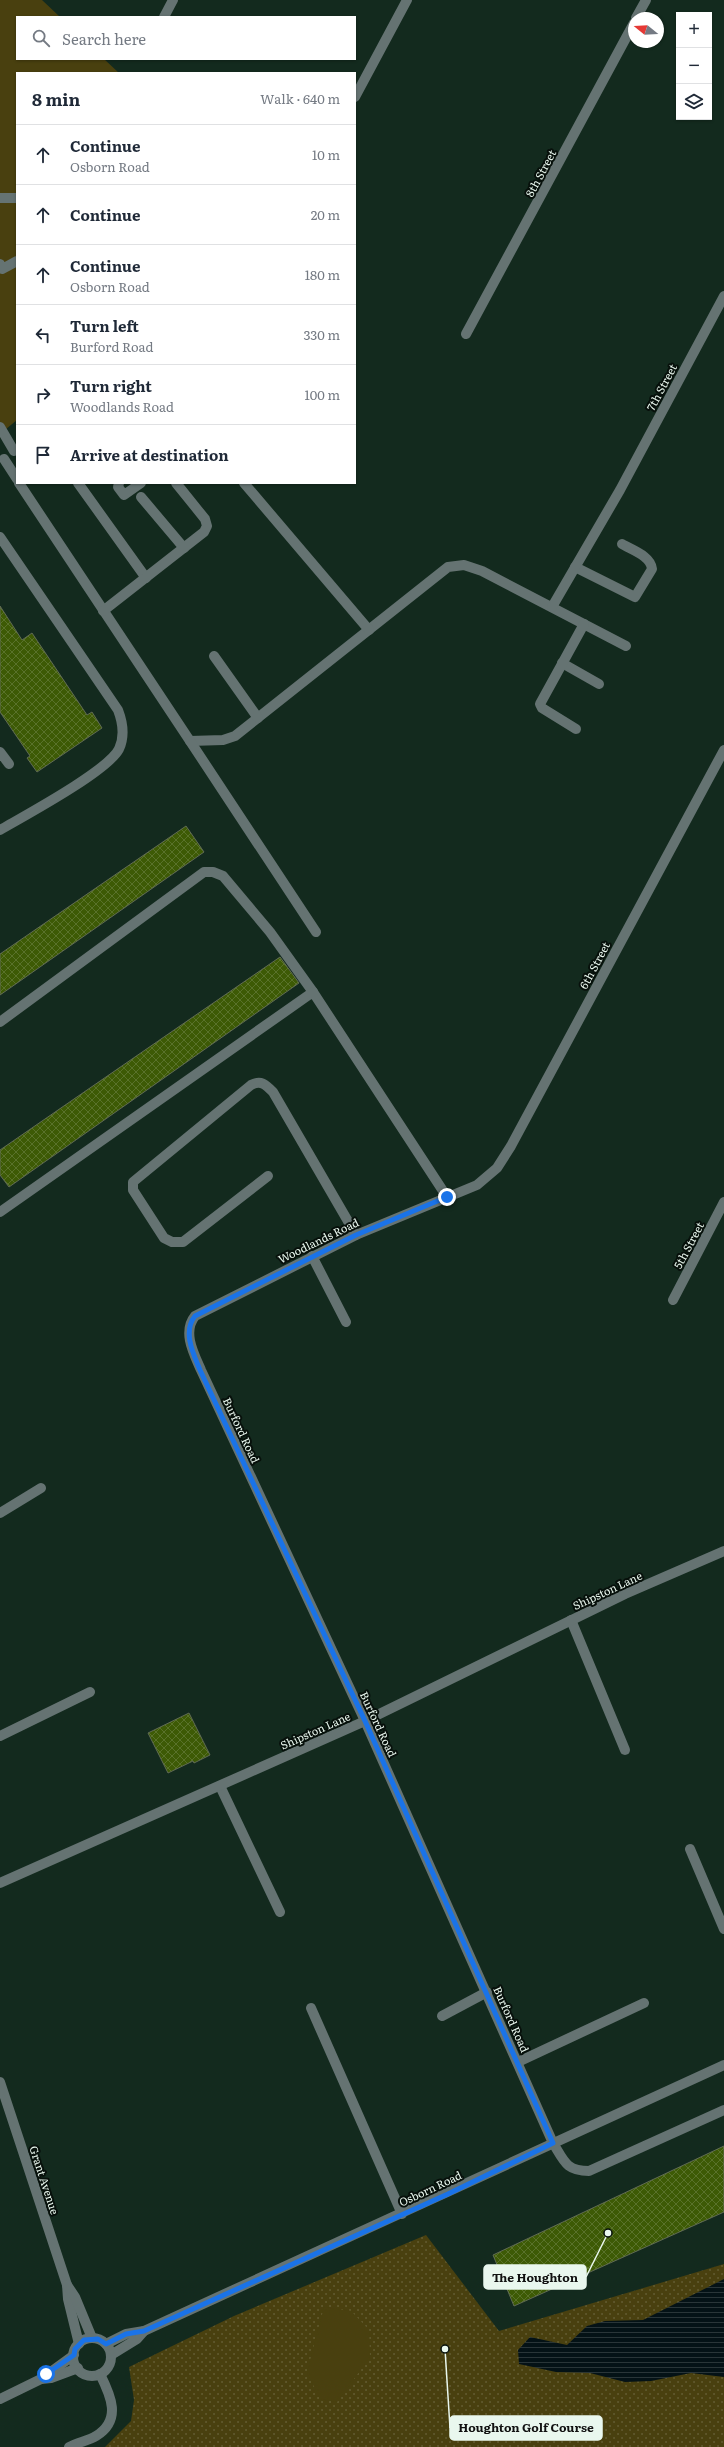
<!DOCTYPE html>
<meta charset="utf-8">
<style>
:root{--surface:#fff;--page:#f2f2f3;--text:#1f2937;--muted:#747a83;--line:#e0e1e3}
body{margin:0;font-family:Literata,serif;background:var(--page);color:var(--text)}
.controls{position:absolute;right:12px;top:12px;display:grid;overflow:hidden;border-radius:0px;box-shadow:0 1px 3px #0004}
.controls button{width:36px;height:36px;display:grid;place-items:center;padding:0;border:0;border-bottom:1px solid var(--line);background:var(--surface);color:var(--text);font:20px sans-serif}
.compass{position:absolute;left:628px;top:12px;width:36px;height:36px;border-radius:50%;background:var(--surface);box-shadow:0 1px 3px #0004;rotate:288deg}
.stop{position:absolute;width:12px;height:12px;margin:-9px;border:3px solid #1a73e8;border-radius:50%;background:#fff}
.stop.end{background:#1a73e8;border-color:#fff;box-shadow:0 1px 4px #0008}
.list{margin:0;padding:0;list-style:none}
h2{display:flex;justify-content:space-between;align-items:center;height:52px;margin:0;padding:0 16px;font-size:17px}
h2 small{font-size:13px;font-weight:400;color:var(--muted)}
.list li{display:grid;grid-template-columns:26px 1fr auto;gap:12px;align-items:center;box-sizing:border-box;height:60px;padding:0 16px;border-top:1px solid var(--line)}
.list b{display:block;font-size:15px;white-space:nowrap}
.list p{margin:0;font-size:13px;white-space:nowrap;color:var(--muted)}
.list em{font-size:13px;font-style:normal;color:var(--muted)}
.icon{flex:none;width:22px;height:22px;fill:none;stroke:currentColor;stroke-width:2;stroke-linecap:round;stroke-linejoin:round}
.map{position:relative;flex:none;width:724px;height:2447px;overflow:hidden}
.search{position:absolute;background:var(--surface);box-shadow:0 1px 3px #0004;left:16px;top:16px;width:340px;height:44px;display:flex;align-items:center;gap:10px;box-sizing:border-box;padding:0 14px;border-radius:0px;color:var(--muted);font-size:15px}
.panel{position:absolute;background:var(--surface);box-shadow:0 1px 3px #0004;left:16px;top:72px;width:340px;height:412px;border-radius:0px}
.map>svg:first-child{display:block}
.grass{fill:url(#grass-dots)}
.park{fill:#49400f}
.water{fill:url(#water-rules)}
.building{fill:url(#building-cross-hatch);stroke:#606b54}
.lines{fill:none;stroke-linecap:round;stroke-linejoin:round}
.minor{stroke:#657372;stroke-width:10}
.route{stroke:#1a73e8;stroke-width:5}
.labels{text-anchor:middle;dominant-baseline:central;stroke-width:4;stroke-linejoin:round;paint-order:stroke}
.street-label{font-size:11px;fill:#e9f7ee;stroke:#07100b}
.leader{fill:none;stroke:#e9f7ee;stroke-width:1.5}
.callout-dot{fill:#e9f7ee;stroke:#07100b;stroke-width:1.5}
.callout{fill:#e9f7ee;stroke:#e9f7ee;stroke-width:1.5}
.callout-label{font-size:12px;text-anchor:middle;font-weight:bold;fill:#111}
</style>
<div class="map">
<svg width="724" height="2447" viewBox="0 0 724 2447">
<defs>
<pattern id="grass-dots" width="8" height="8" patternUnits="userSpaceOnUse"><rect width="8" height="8" fill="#49400f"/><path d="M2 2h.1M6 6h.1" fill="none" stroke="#635c32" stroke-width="1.8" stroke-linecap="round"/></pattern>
<pattern id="water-rules" width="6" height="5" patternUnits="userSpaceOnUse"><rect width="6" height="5" fill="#041216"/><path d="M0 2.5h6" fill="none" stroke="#293538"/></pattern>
<pattern id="building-cross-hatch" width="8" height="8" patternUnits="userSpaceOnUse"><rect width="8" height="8" fill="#3d5a05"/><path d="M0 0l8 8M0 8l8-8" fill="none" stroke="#59722a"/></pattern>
</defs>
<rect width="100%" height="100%" fill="#132a1e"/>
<path class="grass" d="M426 2235 499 2331 724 2264V2447H105L131 2421 134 2400 129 2367 234 2316Z"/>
<g class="park">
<path d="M0 0H42L60 17H17V59H104L119 73H17V420L0 434Z"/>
<path d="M324 2307 351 2311 369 2330 370 2357 337 2402 320 2399 307 2372Z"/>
</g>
<path class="water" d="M724 2279V2377L691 2373 651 2381 625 2382 590 2373 556 2372 519 2364 518 2350 530 2337 567 2345 587 2326 605 2321 643 2320Z"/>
<g class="building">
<path d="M0 606 22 640 32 633 87 715 92 712 102 728 37 772 27 758 30 756 0 712Z"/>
<path d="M186 826 204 852 0 995V954Z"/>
<path d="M280 957 299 983 9 1187 0 1175V1150Z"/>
<path d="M189 1713 210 1755 194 1763 193 1761 168 1773 148 1733Z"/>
<path d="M724 2146V2212L514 2306 493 2255Z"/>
</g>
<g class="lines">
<g class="minor">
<path d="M164 17 173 0"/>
<path d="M636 18 646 0"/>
<path d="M355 97 407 0"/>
<path d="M0 198H17"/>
<path d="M0 264 2 269 17 261"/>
<path d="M466 334 634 23"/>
<path d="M0 427 14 451"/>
<path d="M4 459 17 479"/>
<path d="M19 483 190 741 223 740 235 736 448 567 464 565 482 571 626 646"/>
<path d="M78 483 146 578"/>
<path d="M119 483 118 487 124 495 141 483"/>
<path d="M244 483 369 630"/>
<path d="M141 497 184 548"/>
<path d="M0 537 118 710C123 723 125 736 119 749 108 771 24 816 0 830"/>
<path d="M575 567 635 597 652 569C651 556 632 550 622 544"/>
<path d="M552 607 620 490 724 296"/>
<path d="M103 611 204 532 207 526 205 519 176 483"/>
<path d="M214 656 258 718"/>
<path d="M562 663 599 684"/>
<path d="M576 729 542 708 540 704 584 624"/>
<path d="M190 741 316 932"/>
<path d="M724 750 511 1146 497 1168 477 1185 356 1235 195 1316C182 1332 194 1354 201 1370L365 1721 553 2143C564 2161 566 2171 589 2171L724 2110"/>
<path d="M0 752 9 764"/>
<path d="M0 1022 204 872H213L223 876 270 932 313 992"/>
<path d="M268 1176 183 1242H172L164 1238 133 1190V1182L251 1085C261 1080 265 1084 273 1092L356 1235"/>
<path d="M0 1212 313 992 447 1197"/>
<path d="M312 1256 346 1322"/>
<path d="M673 1300 724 1202"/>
<path d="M0 1513 41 1488"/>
<path d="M571 1620 625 1750"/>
<path d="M0 1736 90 1692"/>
<path d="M220 1786 280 1912"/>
<path d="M690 1849 724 1929"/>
<path d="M0 1883 365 1721 625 1594 724 1551"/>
<path d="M311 2008 402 2214"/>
<path d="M442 2016 487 1992"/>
<path d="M518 2062 644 2003"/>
<path d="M0 2082 67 2285 68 2299 79 2344"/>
<path d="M67 2285 75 2297 92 2338"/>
<circle cx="92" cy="2357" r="19"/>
<path d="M106 2344 126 2334 144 2331 724 2065"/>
<path d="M111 2355 137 2339 144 2331"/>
<path d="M41 2379 51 2378 78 2368"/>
<path d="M0 2399 41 2379 74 2355"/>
<path d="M69 2447C78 2442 88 2441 96 2436 122 2420 111 2396 100 2374"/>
</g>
</g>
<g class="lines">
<path class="route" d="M46 2374 74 2355 75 2349 84 2340 98 2339 106 2344 126 2334 144 2331 448 2194 553 2143 365 1721 200 1370C194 1355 182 1332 195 1316L356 1235 447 1197"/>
</g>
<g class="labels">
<g class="street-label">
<text transform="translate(540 173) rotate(-62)">8th Street</text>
<text transform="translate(661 387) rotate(-62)">7th Street</text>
<text transform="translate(594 965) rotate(-62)">6th Street</text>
<text transform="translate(318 1240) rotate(-26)">Woodlands Road</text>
<text transform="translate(688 1245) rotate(-62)">5th Street</text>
<text transform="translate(242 1430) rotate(65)">Burford Road</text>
<text transform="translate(607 1590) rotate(-25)">Shipston Lane</text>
<text transform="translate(379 1724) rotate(65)">Burford Road</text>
<text transform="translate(315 1730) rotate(-24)">Shipston Lane</text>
<text transform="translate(512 2019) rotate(66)">Burford Road</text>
<text transform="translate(45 2180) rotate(72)">Grant Avenue</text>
<text transform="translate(430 2188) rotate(-25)">Osborn Road</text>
</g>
</g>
<path class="leader" d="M608 2233L586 2277M445 2349L450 2428"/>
<g class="callout-dot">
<circle cx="608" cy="2233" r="4"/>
<circle cx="445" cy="2349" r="4"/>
</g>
<g class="callout">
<rect x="484" y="2265" width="102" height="24" rx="4"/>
<rect x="450" y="2416" width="152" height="24" rx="4"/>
</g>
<g class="callout-label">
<text x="535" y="2282">The Houghton</text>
<text x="526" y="2432">Houghton Golf Course</text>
</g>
</svg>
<div class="controls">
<button>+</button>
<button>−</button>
<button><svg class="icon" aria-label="layers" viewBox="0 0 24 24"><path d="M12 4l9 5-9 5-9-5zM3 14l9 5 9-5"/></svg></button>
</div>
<svg class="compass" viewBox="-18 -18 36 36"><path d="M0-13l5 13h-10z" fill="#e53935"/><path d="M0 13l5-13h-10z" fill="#747a83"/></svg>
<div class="stop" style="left:46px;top:2374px"></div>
<div class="stop end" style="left:447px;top:1197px"></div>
<div class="search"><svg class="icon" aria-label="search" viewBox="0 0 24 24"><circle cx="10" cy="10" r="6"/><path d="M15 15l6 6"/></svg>Search here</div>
<section class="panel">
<h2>8 min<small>Walk · 640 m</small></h2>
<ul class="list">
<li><svg class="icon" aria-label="ahead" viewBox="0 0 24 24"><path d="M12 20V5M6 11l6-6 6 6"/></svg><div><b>Continue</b><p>Osborn Road</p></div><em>10 m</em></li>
<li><svg class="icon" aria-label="ahead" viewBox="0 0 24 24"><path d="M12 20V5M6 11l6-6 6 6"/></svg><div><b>Continue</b></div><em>20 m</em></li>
<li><svg class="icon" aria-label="ahead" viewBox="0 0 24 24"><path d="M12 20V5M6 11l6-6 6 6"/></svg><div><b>Continue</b><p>Osborn Road</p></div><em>180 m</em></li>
<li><svg class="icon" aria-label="left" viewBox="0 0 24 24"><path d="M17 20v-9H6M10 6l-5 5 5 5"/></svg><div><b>Turn left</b><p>Burford Road</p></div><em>330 m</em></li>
<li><svg class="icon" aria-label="right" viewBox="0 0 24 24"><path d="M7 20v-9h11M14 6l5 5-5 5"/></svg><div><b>Turn right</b><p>Woodlands Road</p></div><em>100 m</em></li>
<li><svg class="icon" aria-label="arrive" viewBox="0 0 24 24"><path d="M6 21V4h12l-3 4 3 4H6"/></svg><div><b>Arrive at destination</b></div></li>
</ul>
</section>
</div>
